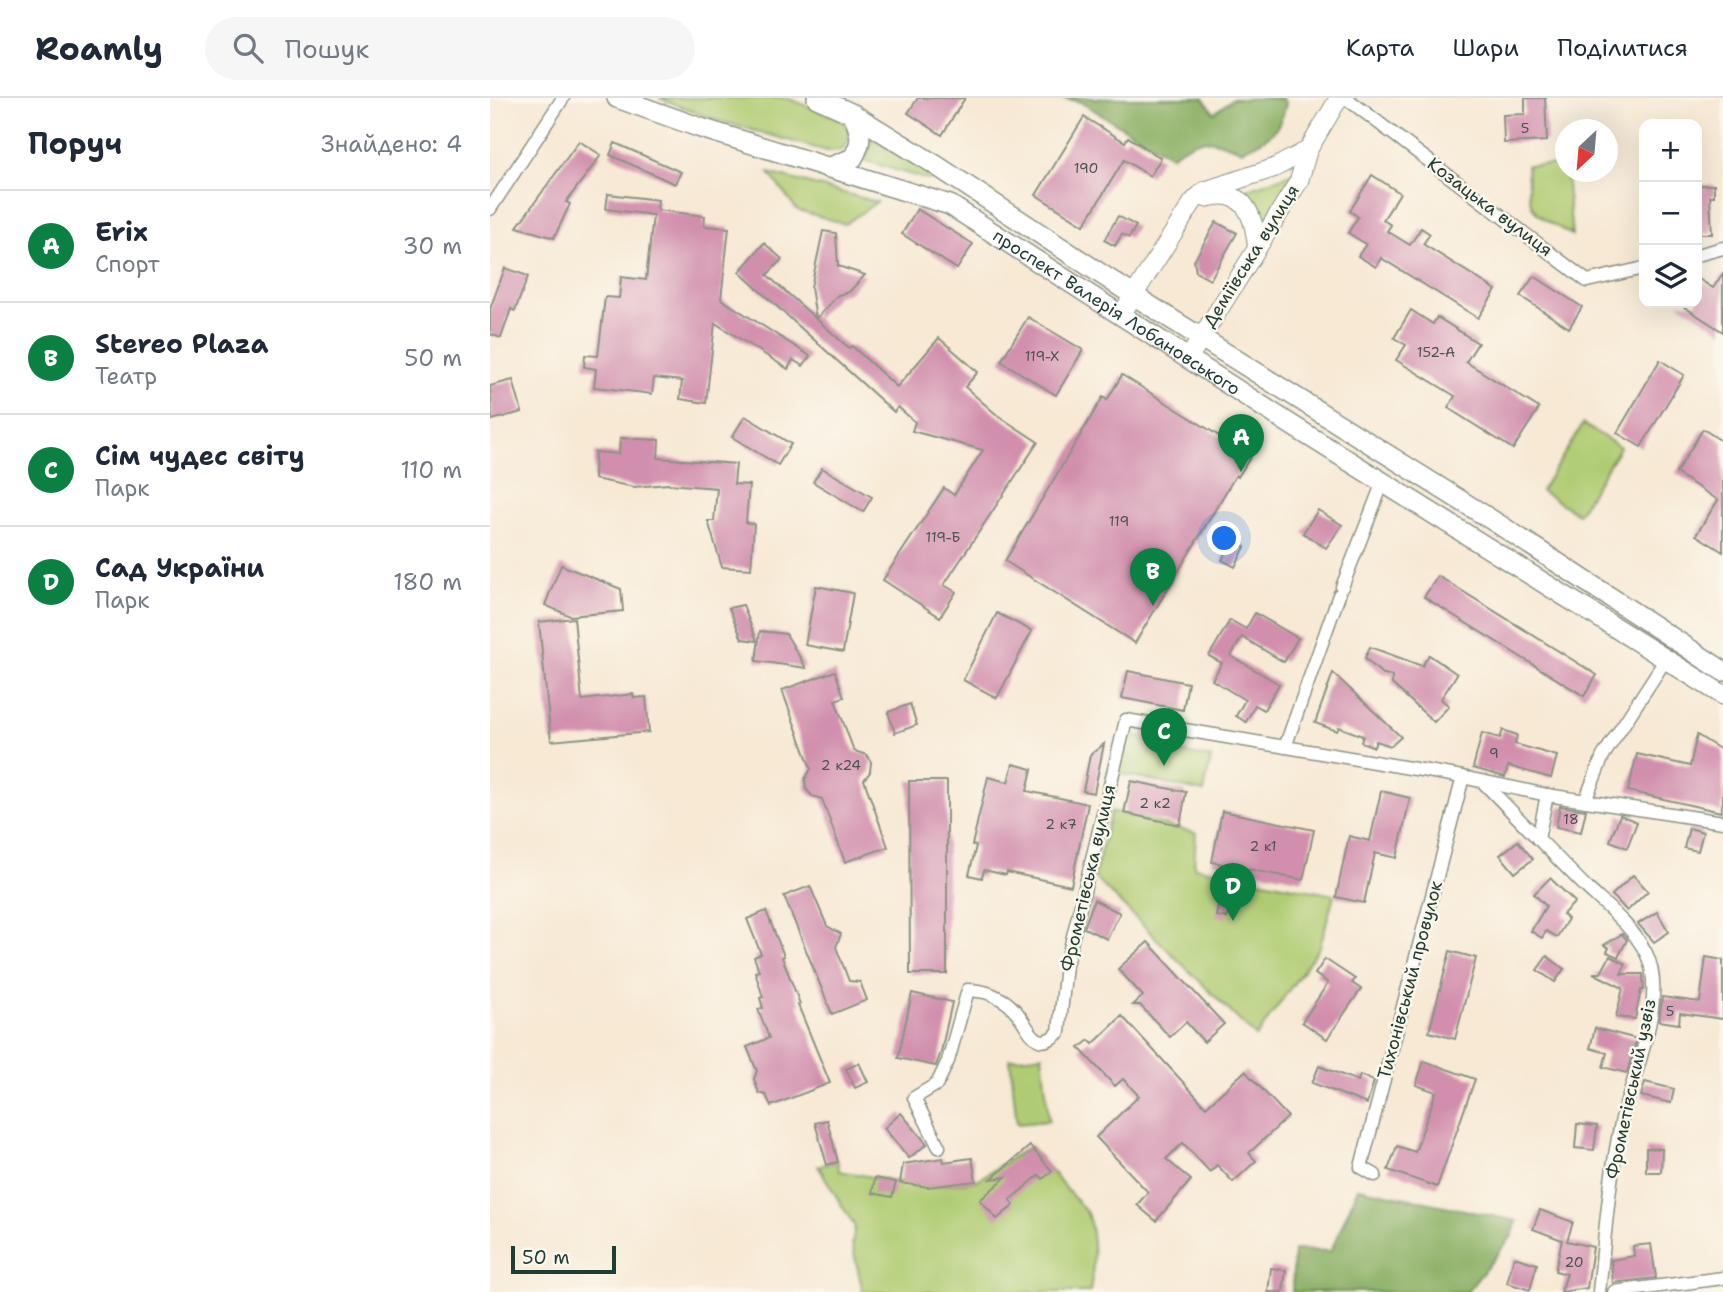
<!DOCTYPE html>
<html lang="uk">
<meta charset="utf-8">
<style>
:root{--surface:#fff;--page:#f6f6f7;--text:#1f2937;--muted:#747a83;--line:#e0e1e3;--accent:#0b8043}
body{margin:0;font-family:"Shantell Sans",sans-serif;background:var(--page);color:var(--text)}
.controls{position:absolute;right:21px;top:21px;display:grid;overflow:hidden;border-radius:14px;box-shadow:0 7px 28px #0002}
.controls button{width:63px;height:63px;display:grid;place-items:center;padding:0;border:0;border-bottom:2px solid var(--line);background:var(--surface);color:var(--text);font:35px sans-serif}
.compass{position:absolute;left:1065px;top:21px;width:63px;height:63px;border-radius:50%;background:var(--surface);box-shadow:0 7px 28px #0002;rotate:206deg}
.scale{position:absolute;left:21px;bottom:18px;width:105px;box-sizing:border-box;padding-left:7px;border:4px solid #1f3d34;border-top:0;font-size:19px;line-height:24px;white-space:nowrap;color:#1f3d34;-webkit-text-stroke:5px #fbf7ec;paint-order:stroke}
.you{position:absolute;left:735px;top:441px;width:24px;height:24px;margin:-18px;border:5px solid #fff;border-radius:50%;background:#1a73e8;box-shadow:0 0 0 10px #1a73e833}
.badge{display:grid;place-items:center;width:46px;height:46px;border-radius:50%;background:var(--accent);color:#fff;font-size:23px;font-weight:700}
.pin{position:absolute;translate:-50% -58px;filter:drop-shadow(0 2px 4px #0008)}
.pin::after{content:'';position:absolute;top:37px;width:24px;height:21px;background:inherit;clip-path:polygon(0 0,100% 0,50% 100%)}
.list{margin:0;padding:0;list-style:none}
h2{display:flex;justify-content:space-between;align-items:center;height:91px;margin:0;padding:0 28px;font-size:30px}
h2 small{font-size:23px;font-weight:400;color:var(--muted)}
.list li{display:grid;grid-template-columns:46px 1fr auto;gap:21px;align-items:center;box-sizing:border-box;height:112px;padding:0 28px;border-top:2px solid var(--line)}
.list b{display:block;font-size:26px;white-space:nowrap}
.list p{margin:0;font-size:23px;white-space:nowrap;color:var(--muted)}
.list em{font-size:23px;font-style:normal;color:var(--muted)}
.icon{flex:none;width:38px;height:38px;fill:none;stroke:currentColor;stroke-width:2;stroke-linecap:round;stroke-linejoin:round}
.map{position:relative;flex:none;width:1233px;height:1194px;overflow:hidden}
header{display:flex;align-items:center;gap:42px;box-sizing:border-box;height:98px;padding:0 35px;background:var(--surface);border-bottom:2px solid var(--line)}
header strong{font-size:33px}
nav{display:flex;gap:38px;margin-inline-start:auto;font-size:24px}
.search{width:490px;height:63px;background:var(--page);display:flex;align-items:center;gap:18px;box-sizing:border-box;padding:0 24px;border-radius:38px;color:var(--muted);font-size:26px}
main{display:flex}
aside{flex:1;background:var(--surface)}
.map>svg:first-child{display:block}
.green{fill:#b0cc73;stroke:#688454;stroke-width:2}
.forest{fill:#8cb065;stroke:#56764c;stroke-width:2}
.building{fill:#d18fad}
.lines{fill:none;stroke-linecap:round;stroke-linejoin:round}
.street-casing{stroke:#8b9384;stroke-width:15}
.secondary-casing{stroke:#8b9384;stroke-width:20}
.primary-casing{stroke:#8b9384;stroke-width:22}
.street{stroke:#fff;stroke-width:12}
.secondary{stroke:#fff;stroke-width:18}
.primary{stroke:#fff;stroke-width:19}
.labels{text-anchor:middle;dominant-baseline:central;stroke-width:5;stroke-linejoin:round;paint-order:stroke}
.number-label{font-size:14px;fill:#4c5252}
.street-label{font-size:18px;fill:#1f3d34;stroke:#fbf7ec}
</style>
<header>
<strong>Roamly</strong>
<div class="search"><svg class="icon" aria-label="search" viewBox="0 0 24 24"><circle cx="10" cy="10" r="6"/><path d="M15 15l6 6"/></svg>Пошук</div>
<nav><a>Карта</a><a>Шари</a><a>Поділитися</a></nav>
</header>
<main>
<aside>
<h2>Поруч<small>Знайдено: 4</small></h2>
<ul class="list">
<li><span class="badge">A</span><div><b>Erix</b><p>Спорт</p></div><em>30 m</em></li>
<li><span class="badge">B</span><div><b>Stereo Plaza</b><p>Театр</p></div><em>50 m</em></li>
<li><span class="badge">C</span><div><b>Сім чудес світу</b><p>Парк</p></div><em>110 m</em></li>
<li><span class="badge">D</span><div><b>Сад України</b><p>Парк</p></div><em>180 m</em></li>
</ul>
</aside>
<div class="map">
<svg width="1233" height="1194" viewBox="0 0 1233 1194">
<rect width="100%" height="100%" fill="#fbf7ec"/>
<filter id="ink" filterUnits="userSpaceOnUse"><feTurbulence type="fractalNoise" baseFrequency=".0143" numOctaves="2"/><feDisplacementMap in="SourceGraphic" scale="14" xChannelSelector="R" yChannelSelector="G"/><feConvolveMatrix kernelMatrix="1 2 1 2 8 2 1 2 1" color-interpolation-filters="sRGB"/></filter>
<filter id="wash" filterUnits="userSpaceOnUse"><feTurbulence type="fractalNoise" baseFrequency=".00686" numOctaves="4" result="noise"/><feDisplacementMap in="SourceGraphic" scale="28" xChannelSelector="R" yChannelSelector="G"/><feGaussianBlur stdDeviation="1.57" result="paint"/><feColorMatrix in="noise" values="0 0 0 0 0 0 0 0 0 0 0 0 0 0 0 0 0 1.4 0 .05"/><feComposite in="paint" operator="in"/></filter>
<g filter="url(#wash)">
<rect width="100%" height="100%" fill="#f7e9d4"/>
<g class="green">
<path d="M169 0H297L340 17 356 26 360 39 352 52 337 53 223 21Z"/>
<path d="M382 41 441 77 442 81 438 82 373 62 378 55Z"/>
<path d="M1037 67H1075L1082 137C1039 113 1039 117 1037 67Z"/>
<path d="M279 75 387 104 355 126 307 112Z"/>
<path d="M805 75 776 123 767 104 751 93Z"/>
<path d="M1093 326 1130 349 1088 416 1051 393Z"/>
<path d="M636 636 663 642 662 649 721 660 714 694 628 675Z"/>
<path d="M621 713 706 735 704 769 844 797 830 848 766 939 604 779Z"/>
<path d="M552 957 559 1023 527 1026 520 961Z"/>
<path d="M540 1048 597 1115C606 1141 604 1167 600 1194H373L362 1146 365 1129 328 1068 348 1064 349 1073 438 1089 486 1083Z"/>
</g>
<g class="forest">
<path d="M572 0H713L724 15 742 1 792 0 796 6C789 36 779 40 752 52 716 40 712 36 681 58L590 4Z"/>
<path d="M868 1090 1027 1123 1022 1138 977 1194H802L804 1152 841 1153Z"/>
</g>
<g id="blocks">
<g class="building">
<path d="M428 0H475L452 37 418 15Z"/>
<path d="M1035 0H1055L1057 43 1014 45 1013 17 1035 16Z"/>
<path d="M594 19 635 44 638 39 671 60 660 78 634 62 594 127 546 97Z"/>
<path d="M89 43 111 57 76 104 80 106 64 140 27 129Z"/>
<path d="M125 45 191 74 185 86 120 57Z"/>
<path d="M882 77 910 95 893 122 901 127 897 133 920 147 931 130 940 136 933 146 1006 192 988 220 891 160 886 169 868 158 876 146 858 135 868 119 860 113Z"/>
<path d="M1207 87H1224V98H1220L1222 136H1207Z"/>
<path d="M118 96 168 102 167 112 215 118 214 128 239 130 231 201 320 258 313 268 303 262 298 271 225 225 216 305 190 301 192 283 164 280 162 296 104 289 106 271 94 269 95 257 108 258 115 199 129 200 131 179 156 182 163 117 116 111Z"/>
<path d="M427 111 483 146 467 171 412 136Z"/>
<path d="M628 118 646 128 639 140 632 136 625 148 614 142Z"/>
<path d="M726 124 747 135 720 182 706 174 704 163Z"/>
<path d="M333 133 346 135 348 168 375 177 359 194 348 197 326 221 321 189Z"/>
<path d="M274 145 292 161 277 177 359 250 362 248 407 289 449 240 488 274 475 289 507 317 548 344 454 487 466 494 450 519 393 482 454 390 464 397 493 352 422 333 425 324 408 309 404 314 249 174Z"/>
<path d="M15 170 38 178 25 213 21 211 11 240 0 236V211Z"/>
<path d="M1233 175V234L1188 205H1207V180L1223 190Z"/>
<path d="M1044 178 1092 209 1079 230 1030 198Z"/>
<path d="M921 212 943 226 947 219 988 245 976 264 1049 310 1023 351 958 310 965 298 906 262 916 247 904 240Z"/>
<path d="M538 219 593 252 566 297 511 263Z"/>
<path d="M1170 262 1194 277 1151 349 1127 335Z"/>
<path d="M632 277 761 358 748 379 746 377 645 545 515 463 613 299 617 302Z"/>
<path d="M23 282 32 314 2 322 0 288Z"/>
<path d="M255 318 301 346 288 367 242 339Z"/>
<path d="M1213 331 1233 344V454L1206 437 1228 402 1186 375Z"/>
<path d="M130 340 169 342 168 360 246 366 244 386 259 387 256 425 264 426 261 471 232 469 218 423H224L227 390 178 386 144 389 104 381 105 354 129 356Z"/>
<path d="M332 370 382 399 373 414 323 384Z"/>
<path d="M828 412 852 427 836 450 813 435Z"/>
<path d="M743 442 755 449 745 469 732 462Z"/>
<path d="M71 467 131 491 133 513 80 518 55 507Z"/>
<path d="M948 478 1107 577 1094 598 934 499Z"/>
<path d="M326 488 363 495 353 554 315 547Z"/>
<path d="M253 507 267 543 252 541 239 510Z"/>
<path d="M507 515 542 533 507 600 473 582Z"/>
<path d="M765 515 808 540 794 564 752 539 741 558 789 586 774 612 765 607 756 624 746 618 755 602 722 582 732 565 719 558 740 522 756 531Z"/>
<path d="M84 520 92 602 143 596 144 600 156 599 159 634 61 643 49 524Z"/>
<path d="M270 533 296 536 316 570 266 563Z"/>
<path d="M880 549 932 568 939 557 967 576 951 601 959 608 944 624 902 586V578L891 575 875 560Z"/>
<path d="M345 573 354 599 345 602 364 653 377 657 381 664 380 674 374 682 398 749 355 764 332 701 322 698 316 691 315 681 321 671 292 592Z"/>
<path d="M638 573 698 585 693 612 632 600Z"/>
<path d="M843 575 911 639 901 648 886 643 884 649 871 644 873 638 849 629 847 633 825 625Z"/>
<path d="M420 606 427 627 405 635 398 614Z"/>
<path d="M1013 632 1027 637 1025 646 1067 658 1061 680 1018 668 1015 679 983 670 992 635 1010 640Z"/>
<path d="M1207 637 1233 653V703L1231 714 1138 693 1147 656 1200 668Z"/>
<path d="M614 646 604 695 593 693 600 657Z"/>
<path d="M523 666 542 671 537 693 598 706 581 788 517 774 516 777 494 772 492 780 479 777 486 748 482 747 498 679 518 684Z"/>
<path d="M419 683H457V876H420Z"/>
<path d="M641 683 696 694 690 727 634 715Z"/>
<path d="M891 693 920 700 907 760 885 755 874 805 846 799 859 738 880 743Z"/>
<path d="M1070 708 1096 712 1091 734 1066 729Z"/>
<path d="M732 713 824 732 813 782 722 764Z"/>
<path d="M1130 717 1147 724 1137 750 1120 743Z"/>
<path d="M1199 730 1213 734 1208 753 1194 750Z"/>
<path d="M1028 743 1043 761 1025 775 1010 757Z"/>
<path d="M1143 777 1158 793 1137 813 1122 797Z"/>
<path d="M1060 780 1085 804 1073 816 1078 821 1067 839 1056 833 1052 840 1041 833 1056 808 1044 796Z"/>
<path d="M320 788 337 828 351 836 346 849 359 883 370 884 377 902 342 916 294 798Z"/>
<path d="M731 796 742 798 737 820 726 818Z"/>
<path d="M604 802 630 815 617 841 594 830Z"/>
<path d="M276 813 294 858 292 859 310 906 308 907 340 985 281 1008 276 997 269 995 264 981 267 973 257 949 279 940 268 911 273 910 270 900 273 899 265 874 269 873 264 859 271 856 257 821Z"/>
<path d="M1167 814 1179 834 1164 844 1148 826Z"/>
<path d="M1132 836 1137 842 1128 859 1117 854 1119 850 1114 847Z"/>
<path d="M658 844 734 926 714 944 696 924 680 939 650 907H643L653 898 628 871Z"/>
<path d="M960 853 986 860 965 941 939 934Z"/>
<path d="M1057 858 1074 871 1065 884 1047 872Z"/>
<path d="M1120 858 1136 866 1131 876H1153L1154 892H1151L1145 921 1126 919 1133 890 1103 875H1111Z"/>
<path d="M1216 859 1233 862V921L1190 915 1189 926 1169 923 1172 899 1210 904Z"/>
<path d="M835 861 865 881 862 885 871 891 837 941 812 924 838 885 825 876Z"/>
<path d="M422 895 462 904 451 954 446 968 408 960Z"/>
<path d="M632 918 716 1009 755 973 798 1019 759 1055 766 1063 743 1084 727 1067 720 1074 693 1045 676 1061 701 1082 666 1123 647 1107 658 1094 606 1039 649 998 633 981 625 988 589 950 599 942 603 946Z"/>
<path d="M1105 930 1147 941 1137 975 1113 969 1117 955 1100 950Z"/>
<path d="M934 963 985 981 947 1089 898 1072 907 1048 925 1054 946 994 926 987Z"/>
<path d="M369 965 378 984 365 990 356 971Z"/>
<path d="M829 968 868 983 870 977 884 983 877 1006 822 985Z"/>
<path d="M1155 984 1184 991 1181 1005 1151 998Z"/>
<path d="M411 1015 437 1046 419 1060 394 1030Z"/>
<path d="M337 1022 348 1064 337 1067 325 1025Z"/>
<path d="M1087 1026 1107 1028 1104 1052 1085 1050Z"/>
<path d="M540 1048 562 1073 553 1081 549 1077 520 1102 524 1107 507 1121 490 1102 516 1079 501 1081Z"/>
<path d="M1156 1050 1172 1051 1171 1074H1156Z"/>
<path d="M453 1060 454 1064 482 1060 486 1083 438 1089 410 1085 413 1066Z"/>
<path d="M385 1080 406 1084 402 1099 382 1095Z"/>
<path d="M1050 1112 1083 1124 1077 1143 1103 1149 1097 1190 1071 1194 1077 1176 1065 1173 1072 1142 1043 1131Z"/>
<path d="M1161 1146 1166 1180 1123 1185 1121 1162 1144 1158 1143 1148Z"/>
<path d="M1024 1159 1047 1166 1040 1192 1017 1185Z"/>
<path d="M781 1170 796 1172 793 1194H778Z"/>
</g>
</g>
</g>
<g filter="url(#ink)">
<use href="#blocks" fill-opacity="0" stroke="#8b9384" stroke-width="2"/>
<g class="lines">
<g class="street-casing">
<g id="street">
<path d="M856 0 1097 183 1154 170"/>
<path d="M0 111 73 0"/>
<path d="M1207 157 1233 150"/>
<path d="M852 489 893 384"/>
<path d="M795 649 849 497"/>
<path d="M994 685C1028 720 1061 754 1095 788 1116 808 1143 829 1156 855 1179 901 1142 978 1131 1025 1119 1081 1115 1138 1109 1194"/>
<path d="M1095 703 1113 658 1176 561"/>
<path d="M1048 741 1057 697"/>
<path d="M449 1049 424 1000 447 986 458 963 478 892C491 893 500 894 511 901 517 904 524 911 528 916 540 931 546 956 569 934L576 867 636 622 967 678 1057 697 1233 724"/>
<path d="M885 1077 871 1069 973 679"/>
<path d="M1124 1194 1233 1180"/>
</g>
</g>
<g class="secondary-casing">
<g id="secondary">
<path d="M716 100C755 88 764 118 767 149"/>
<path d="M631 217 703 104 714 93 784 70 818 52"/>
<path d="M698 261 809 83 818 52 849 0"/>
</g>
</g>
<g class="primary-casing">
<g id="primary">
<path id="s1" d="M127 0 211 30 460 107 803 328 1233 597"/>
<path d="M327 0 363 16 444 66 643 197 1013 429 1233 573"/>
<path d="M338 70 363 60C374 41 370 35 363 16"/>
</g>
</g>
<use href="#street" class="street"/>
<use href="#secondary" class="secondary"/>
<use href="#primary" class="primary"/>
</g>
</g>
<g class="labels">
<g class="number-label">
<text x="1035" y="30">5</text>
<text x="596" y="70">190</text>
<text x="946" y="254">152-А</text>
<text x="552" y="258">119-Х</text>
<text x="629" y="423">119</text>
<text x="453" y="439">119-Б</text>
<text x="1004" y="655">9</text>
<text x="351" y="667">2 к24</text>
<text x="665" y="705">2 к2</text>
<text x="1081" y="721">18</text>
<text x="571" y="726">2 к7</text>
<text x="773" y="748">2 к1</text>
<text x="1180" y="913">5</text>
<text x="1084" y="1164">20</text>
</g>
<g class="street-label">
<text transform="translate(1000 109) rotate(37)">Козацька вулиця</text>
<text transform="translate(761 158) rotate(-58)">Деміївська вулиця</text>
<text stroke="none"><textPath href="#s1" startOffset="548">проспект Валерія Лобановського</textPath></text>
<text transform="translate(598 780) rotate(-77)">Фрометівська вулиця</text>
<text transform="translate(920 882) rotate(-75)">Тихонівський провулок</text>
<text transform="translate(1141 991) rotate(-78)">Фрометівський узвіз</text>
</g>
</g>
</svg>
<div class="controls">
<button>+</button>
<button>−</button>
<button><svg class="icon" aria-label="layers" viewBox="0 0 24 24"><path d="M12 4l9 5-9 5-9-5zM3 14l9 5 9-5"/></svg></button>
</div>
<svg class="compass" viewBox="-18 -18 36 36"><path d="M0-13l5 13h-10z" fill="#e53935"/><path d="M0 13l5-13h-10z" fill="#747a83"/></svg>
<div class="scale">50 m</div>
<div class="you"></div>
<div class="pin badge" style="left:751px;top:374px">A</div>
<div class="pin badge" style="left:663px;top:508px">B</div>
<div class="pin badge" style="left:674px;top:668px">C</div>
<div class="pin badge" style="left:743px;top:823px">D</div>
</div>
</main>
